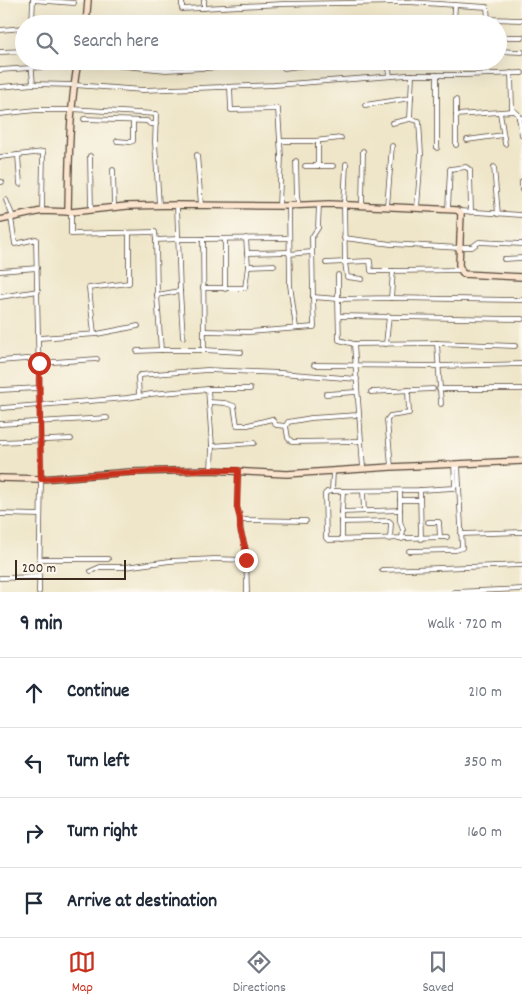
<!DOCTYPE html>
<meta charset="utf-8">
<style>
:root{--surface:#fff;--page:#f2f2f3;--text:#1f2937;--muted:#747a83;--line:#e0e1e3;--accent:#c8321e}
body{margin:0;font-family:Dekko,sans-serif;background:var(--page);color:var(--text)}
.scale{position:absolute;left:15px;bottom:12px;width:111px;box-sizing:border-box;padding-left:5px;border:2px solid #3b2a1e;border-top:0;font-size:14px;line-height:18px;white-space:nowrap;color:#3b2a1e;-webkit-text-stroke:4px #fbf7ec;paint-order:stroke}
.stop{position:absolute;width:15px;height:15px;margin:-11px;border:4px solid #c8321e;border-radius:50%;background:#fff}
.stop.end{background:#c8321e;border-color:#fff;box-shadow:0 1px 5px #0008}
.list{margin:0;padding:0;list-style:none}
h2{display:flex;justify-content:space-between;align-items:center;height:65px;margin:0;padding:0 20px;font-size:21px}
h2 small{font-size:16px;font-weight:400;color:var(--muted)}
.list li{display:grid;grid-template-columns:32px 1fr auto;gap:15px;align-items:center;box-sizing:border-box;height:70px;padding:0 20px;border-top:1px solid var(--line)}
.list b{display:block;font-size:19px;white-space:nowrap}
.list em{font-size:16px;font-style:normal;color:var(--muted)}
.icon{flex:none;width:28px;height:28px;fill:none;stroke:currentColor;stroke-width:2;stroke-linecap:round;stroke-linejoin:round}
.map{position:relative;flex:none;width:522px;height:592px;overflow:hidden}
.search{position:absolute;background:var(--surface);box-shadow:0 5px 20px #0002;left:15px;right:15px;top:15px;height:55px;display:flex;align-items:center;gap:12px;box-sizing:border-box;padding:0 18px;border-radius:28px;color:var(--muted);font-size:19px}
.sheet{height:345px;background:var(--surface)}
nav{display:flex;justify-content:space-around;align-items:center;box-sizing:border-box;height:70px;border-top:1px solid var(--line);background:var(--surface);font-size:14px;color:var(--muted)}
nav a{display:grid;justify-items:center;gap:2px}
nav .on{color:var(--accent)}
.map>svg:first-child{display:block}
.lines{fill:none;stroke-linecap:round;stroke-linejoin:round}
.street-casing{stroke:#564638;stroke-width:5.5}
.secondary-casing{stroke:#564638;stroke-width:8}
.street{stroke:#fff;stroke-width:4}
.secondary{stroke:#fbe5cf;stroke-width:5.5}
.route{stroke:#c8321e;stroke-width:6}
</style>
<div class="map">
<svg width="522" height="592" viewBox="0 0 522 592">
<rect width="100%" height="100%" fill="#fbf7ec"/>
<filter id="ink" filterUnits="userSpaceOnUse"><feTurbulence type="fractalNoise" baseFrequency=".02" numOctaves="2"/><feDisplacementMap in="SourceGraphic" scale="10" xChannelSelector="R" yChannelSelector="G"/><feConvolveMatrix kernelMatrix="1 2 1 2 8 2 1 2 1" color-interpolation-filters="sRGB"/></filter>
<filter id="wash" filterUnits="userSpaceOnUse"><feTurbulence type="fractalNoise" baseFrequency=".0096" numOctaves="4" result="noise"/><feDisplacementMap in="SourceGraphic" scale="20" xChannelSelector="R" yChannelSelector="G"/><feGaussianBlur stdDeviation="1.12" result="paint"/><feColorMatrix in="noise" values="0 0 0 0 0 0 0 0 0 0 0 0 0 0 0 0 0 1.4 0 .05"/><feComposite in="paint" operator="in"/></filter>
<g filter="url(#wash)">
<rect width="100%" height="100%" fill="#efe6c9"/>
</g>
<g filter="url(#ink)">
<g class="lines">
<g class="street-casing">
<g id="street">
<path d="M33 0 74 3"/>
<path d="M182 0V9L283 4 408 2 487 7 488 19 522 20"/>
<path d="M204 0V8"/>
<path d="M183 20V24"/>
<path d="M32 21 64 23"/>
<path d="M32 24 33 0"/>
<path d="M384 24 403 21"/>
<path d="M454 24 455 6"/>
<path d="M0 30 24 28"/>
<path d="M506 37H522"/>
<path d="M498 51 522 52"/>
<path d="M0 52 24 51"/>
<path d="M31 61 33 84"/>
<path d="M71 61 166 70 264 65"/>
<path d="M388 61 390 76"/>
<path d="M66 67 67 61"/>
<path d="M284 68 337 61"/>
<path d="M0 70 45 67 47 66V61"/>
<path d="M511 73 512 109 518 114 519 118"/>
<path d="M0 87 33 84 74 85 143 90 274 85 407 75H465L522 73"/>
<path d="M230 87 231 110 278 109 281 157 279 206"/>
<path d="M365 105 411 98"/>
<path d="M71 109 156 114 155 142 159 205"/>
<path d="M500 113 505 144"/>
<path d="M0 114 36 110H71"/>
<path d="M456 115 514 111"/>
<path d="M522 118H519L522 135"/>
<path d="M84 119 147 121 150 124H156"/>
<path d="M410 119 412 75"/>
<path d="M392 123 410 119 419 121 421 154 417 208"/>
<path d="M467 140 503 135"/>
<path d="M117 141 130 142 133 141V121"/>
<path d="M280 141H314L341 138"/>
<path d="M456 145V100"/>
<path d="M437 148V75"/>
<path d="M18 155 20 184"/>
<path d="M197 155 201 205"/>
<path d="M90 156 91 210"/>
<path d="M0 157 43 152 42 211"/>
<path d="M296 161 297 197 299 206"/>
<path d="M346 164 344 204 345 262 370 261 371 271H393"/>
<path d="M305 166H333"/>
<path d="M318 166V141"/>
<path d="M494 167 498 214"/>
<path d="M113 170 114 208"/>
<path d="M0 182H2"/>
<path d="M522 182V190"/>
<path d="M6 200 13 217"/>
<path d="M319 204 318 228 312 237 313 297 338 299 339 340 354 344 363 468"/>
<path d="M177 205 180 291 183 337"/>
<path d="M362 205 363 151"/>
<path d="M289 206 290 285 296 328"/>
<path d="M387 206 392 146"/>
<path d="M448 209 450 169 466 167 470 170 471 212"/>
<path d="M460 211 522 215"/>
<path d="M71 212V234L155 232 156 240"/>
<path d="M11 218 15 244 36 239 41 479 39 592"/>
<path d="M344 238 391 244 460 248"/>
<path d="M178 239H203L204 350H161L157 295 156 240Z"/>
<path d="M203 239 289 238"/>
<path d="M225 239V289"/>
<path d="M460 247H472L479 242 522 244"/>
<path d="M247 253 289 252"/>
<path d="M289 254 312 252"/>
<path d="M504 259 522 258"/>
<path d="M326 263 345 262 347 277 362 279"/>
<path d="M248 266 274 265"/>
<path d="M0 271 37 268"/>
<path d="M338 275V299L391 298 393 271 460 270"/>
<path d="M203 288H245L248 266 246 238"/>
<path d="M157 295 180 291"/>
<path d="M0 297 38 291"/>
<path d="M391 298 522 300"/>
<path d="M339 316 522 319"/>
<path d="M204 331 249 332 314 327 313 297"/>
<path d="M94 334 89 288 129 283V233"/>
<path d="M39 338 97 334 138 326"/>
<path d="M437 343 515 346"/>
<path d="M354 344 437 343 441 404"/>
<path d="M386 344 389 316"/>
<path d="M204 350 241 352"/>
<path d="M137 351 161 350"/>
<path d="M0 361 39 358"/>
<path d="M39 363 97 359"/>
<path d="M314 365 438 366 522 364"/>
<path d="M208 389H250"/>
<path d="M439 389H522"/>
<path d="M0 390 39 388"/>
<path d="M371 392 433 389"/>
<path d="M326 394 356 392"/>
<path d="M139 396 138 377 140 375 207 370 281 373 357 379"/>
<path d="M209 402 225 403 234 406 237 425H248L272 419 276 425 286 426"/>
<path d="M2 408 127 398 151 394 208 389 212 446 211 470"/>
<path d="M358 415 311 418 288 422 286 426 288 438 292 442 360 441"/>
<path d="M0 424 107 418"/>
<path d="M0 442 71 439"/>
<path d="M212 446 254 443"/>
<path d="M391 467 387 420 390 416 409 413 408 390"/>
<path d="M238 471 237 507 240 517 241 533 246 550 247 592"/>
<path d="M420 490 421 539"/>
<path d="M332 491 333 471"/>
<path d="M363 491 364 511"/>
<path d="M400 491V521L403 530 402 539"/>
<path d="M400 500H420"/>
<path d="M342 512 343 491"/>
<path d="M0 514 40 515"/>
<path d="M241 520 306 521"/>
<path d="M342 522 389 521 391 523 390 539"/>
<path d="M428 522H439L440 537"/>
<path d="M461 534 522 532"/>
<path d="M447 537 328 540 326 538 325 494 327 492 332 491 420 490 454 488 455 485 454 464"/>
<path d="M342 540V512L400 510"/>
<path d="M409 551 456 550 462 548 458 464"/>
<path d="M39 559H108"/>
<path d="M382 570 522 565"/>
<path d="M91 571 100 567H125L170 561 215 559 246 560"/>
<path d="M0 578 39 577"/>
<path d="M454 592 522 589"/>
</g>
</g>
<g class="secondary-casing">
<g id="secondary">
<path d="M86 24 88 0"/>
<path d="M68 212C69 161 69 111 78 61"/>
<path d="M0 220 42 211 71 212 127 206 177 205 283 206 329 204 457 210 461 213 459 265 463 274 522 277"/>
<path d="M0 478 41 479 131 472 211 470 287 474 391 467 522 461"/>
</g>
</g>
<use href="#street" class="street"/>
<use href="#secondary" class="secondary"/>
</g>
</g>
<g class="lines" filter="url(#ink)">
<path class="route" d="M39 363 41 479C106 474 172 469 238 470L237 507 240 519V529L245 547 246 560"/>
</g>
</svg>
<div class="scale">200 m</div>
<div class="stop" style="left:39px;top:363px"></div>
<div class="stop end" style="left:246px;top:560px"></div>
<div class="search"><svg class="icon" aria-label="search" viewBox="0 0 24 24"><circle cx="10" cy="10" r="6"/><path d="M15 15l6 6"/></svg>Search here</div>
</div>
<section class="sheet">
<h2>9 min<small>Walk · 720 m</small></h2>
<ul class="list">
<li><svg class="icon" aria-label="ahead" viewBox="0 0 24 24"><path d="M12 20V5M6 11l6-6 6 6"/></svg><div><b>Continue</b></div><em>210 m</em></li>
<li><svg class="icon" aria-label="left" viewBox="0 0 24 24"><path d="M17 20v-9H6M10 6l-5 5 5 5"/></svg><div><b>Turn left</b></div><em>350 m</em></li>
<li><svg class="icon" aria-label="right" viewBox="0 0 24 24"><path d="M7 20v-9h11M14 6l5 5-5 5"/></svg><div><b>Turn right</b></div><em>160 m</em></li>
<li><svg class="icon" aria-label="arrive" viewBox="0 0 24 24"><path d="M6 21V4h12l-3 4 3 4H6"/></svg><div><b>Arrive at destination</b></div></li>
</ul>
</section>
<nav>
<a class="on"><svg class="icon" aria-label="map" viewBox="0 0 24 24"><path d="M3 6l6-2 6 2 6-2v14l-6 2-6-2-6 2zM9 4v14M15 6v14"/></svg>Map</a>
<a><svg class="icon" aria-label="directions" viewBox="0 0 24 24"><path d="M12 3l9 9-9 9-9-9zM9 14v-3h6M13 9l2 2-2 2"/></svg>Directions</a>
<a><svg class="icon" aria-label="saved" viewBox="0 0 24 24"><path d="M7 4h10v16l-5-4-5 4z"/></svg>Saved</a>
</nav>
